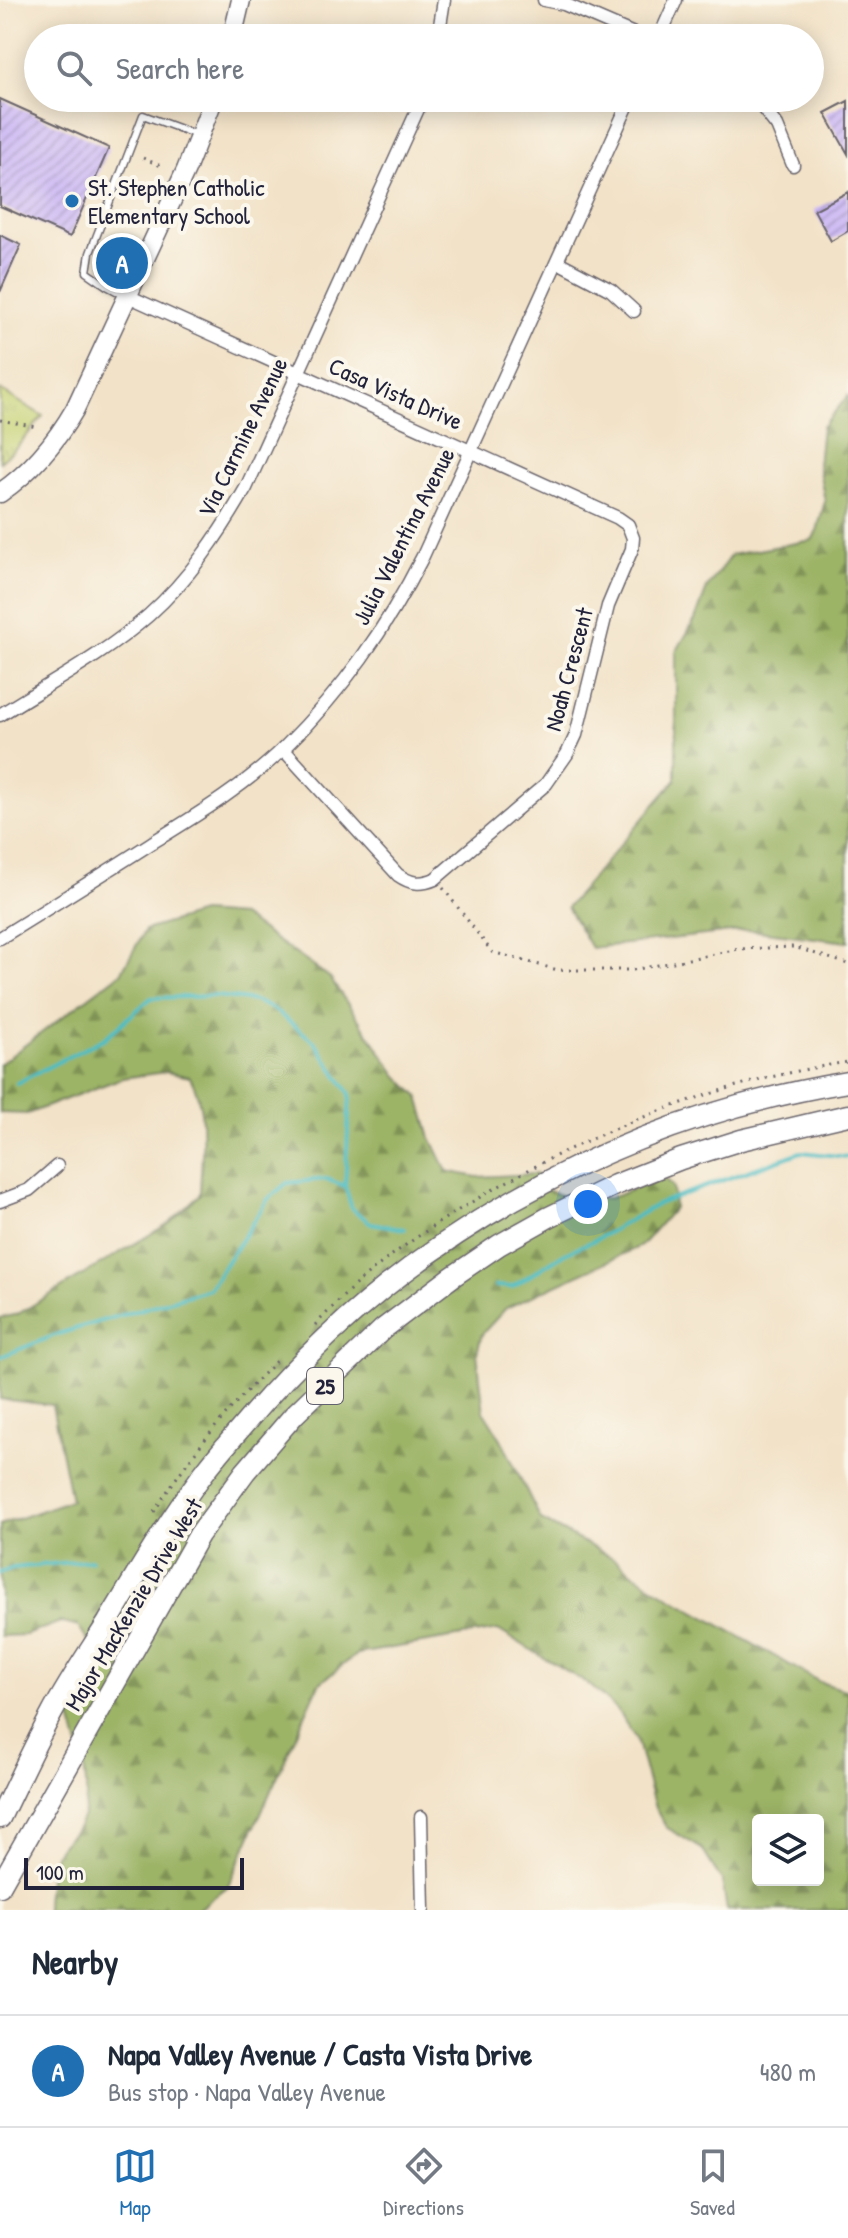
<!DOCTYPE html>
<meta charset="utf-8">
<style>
:root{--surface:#fff;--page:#f2f2f3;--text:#1f2937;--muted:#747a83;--line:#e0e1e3;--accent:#1f6fb2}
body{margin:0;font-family:"Patrick Hand",sans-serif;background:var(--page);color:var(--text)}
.controls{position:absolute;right:24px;bottom:24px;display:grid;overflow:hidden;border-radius:8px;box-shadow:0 4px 20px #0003}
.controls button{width:72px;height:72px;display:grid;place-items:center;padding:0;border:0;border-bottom:2px solid var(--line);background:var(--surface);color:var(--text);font:40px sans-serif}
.scale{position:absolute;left:24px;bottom:20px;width:220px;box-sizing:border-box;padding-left:8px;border:4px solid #22223b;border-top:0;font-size:22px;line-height:28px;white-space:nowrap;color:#22223b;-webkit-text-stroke:6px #fbf7ec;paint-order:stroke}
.you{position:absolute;left:588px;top:1204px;width:28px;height:28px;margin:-20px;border:6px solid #fff;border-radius:50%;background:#1a73e8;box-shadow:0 0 0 12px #1a73e833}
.badge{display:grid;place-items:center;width:52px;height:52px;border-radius:50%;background:var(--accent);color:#fff;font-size:26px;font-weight:700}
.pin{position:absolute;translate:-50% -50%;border:4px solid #fff;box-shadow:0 2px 8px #0006}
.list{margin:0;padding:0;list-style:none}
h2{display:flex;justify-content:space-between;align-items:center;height:104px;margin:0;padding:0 32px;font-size:34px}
h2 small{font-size:26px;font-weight:400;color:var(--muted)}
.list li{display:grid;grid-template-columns:52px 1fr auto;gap:24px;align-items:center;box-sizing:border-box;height:112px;padding:0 32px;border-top:2px solid var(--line)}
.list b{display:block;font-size:30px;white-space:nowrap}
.list p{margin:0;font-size:26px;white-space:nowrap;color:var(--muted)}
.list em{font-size:26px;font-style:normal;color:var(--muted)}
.icon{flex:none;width:44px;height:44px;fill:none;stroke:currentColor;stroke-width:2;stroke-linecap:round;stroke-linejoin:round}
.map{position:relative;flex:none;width:848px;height:1910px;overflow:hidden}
.search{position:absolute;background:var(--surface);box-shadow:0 4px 20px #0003;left:24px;right:24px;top:24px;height:88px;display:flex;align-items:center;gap:20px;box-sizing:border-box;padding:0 28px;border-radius:44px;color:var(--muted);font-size:30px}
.sheet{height:216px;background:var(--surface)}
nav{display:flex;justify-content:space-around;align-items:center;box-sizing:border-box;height:112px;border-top:2px solid var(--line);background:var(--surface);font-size:22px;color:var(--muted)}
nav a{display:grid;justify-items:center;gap:4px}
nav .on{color:var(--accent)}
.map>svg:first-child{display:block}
.grass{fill:url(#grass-tufts);stroke:#747a58;stroke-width:2}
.forest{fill:url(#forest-firs);stroke:#5f6b50;stroke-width:2;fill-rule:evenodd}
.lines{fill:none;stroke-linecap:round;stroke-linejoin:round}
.stream{stroke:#4ebdc3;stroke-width:4}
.building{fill:url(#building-hatch)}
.lane-casing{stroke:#6b656c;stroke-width:9}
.street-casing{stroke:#6b656c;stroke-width:15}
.secondary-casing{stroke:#6b656c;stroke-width:21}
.primary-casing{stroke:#6b656c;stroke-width:23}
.path{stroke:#6b656c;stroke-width:3;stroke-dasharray:2 6;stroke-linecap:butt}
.lane{stroke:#fff;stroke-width:6}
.street{stroke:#fff;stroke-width:12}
.secondary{stroke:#fff;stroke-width:18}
.primary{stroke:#fff;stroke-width:20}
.poi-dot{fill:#1f6fb2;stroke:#fbf7ec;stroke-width:3}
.labels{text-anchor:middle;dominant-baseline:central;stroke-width:8;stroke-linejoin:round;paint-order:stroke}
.shield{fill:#fbf7ec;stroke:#636270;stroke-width:2}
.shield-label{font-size:22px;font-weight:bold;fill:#22223b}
.poi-label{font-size:24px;fill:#22223b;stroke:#fbf7ec;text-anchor:start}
.street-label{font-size:24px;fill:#22223b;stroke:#fbf7ec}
</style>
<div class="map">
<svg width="848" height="1910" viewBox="0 0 848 1910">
<defs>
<pattern id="grass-tufts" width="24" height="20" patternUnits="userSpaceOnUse" patternTransform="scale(2)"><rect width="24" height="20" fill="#c6d274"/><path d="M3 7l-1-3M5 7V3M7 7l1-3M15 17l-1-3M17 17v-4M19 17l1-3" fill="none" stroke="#aab465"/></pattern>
<pattern id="forest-firs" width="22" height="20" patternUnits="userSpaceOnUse" patternTransform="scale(2)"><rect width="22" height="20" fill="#9cb466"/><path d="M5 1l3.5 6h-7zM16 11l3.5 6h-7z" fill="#7f9255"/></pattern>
<pattern id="building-hatch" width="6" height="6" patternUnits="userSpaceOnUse" patternTransform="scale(2)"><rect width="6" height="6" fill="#c8b3f5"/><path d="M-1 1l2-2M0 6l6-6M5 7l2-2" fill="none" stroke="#a291c8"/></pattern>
</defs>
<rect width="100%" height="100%" fill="#fbf7ec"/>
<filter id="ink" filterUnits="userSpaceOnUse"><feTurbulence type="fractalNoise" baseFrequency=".0125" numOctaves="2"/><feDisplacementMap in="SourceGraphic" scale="16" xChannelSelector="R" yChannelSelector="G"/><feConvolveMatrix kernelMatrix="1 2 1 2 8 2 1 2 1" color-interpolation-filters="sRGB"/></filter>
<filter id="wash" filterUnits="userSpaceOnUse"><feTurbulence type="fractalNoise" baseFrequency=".006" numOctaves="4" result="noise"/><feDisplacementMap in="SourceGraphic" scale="32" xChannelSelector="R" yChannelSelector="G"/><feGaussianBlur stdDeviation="1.8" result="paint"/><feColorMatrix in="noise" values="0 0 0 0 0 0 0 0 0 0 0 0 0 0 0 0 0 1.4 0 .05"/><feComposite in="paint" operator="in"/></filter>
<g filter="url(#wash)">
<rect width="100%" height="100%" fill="#f2e2c7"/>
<path class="grass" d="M0 390 43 416 17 447 0 462Z"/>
<g class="forest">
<path d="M848 396V942L749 930 591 948 567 907 676 780V652L695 620 707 588 731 555 812 540 817 531 825 501 818 465 822 427Z"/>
<path d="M201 913 241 916 329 977 397 1075 419 1097 431 1138 447 1171 477 1177 536 1174 548 1191 571 1199 610 1198 664 1178 673 1187 674 1208 641 1246 506 1308 482 1334 477 1353 484 1412 501 1439 541 1520 615 1559 654 1588 820 1682 848 1691V1910H727L722 1881 702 1849 666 1827 655 1808 636 1739 617 1710 591 1686 498 1630 357 1654 319 1684 228 1886 197 1910H46C46 1893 50 1863 58 1849 64 1840 74 1834 79 1825 96 1794 79 1746 70 1715L87 1692 93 1656 91 1645 79 1627 60 1622 26 1635 0 1636V1525L71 1500 52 1405 0 1399V1318L18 1314 169 1223 200 1194C201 1156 209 1111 190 1077L166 1072 122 1078 27 1114 0 1113V1064L121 973 145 930ZM758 1820H818V1880H758Z"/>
</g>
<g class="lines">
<g class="stream">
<path d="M17 1083 105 1038 151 998 217 996 255 1001 273 1009 315 1042 350 1094 345 1186 352 1209 371 1223 405 1229"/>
<path d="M495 1286 512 1287 565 1253 597 1239 660 1203 801 1152 848 1157"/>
<path d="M0 1357 58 1334 209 1289 268 1199 287 1183 326 1179 345 1186"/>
<path d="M0 1573 13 1568 91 1560"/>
</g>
</g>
<g id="blocks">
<g class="building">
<path d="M0 99 109 148 70 237 0 206Z"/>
<path d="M848 101V154L825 113Z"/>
<path d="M848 192V231L831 241 814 210Z"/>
<path d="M0 235 21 245 0 292Z"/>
</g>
</g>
</g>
<g filter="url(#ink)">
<use href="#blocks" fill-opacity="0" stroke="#6b656c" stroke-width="2"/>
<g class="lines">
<g class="lane-casing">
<path id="lane" d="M124 295 107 286 87 272 90 253 143 115 197 135"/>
</g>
<g class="street-casing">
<g id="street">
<path d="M544 0 564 4 643 38"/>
<path d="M438 38 444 0"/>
<path d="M659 38 676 0"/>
<path d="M755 98 777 126 793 165"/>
<path d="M558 262 611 290 634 311"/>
<path d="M128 296 618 518 628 525 633 538 632 549 608 606 576 735 567 754 546 784 435 879C421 885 411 884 398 875L283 749"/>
<path d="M0 715C50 683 104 655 149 615 189 579 219 535 246 488L423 98"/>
<path d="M0 938C50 907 100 876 150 844 197 815 245 786 284 748 343 690 386 629 423 556L631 98"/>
<path d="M0 1201 29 1190 57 1166"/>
<path d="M421 1817 423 1910"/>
</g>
</g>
<g class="secondary-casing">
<g id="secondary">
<path d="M232 38 241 0"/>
<path d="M0 493C32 471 56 442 75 409L186 170 214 98"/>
</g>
</g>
<g class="primary-casing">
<g id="primary">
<path d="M0 1818C17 1783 33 1748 51 1715 68 1683 89 1652 108 1622 138 1572 168 1521 203 1474 215 1458 228 1443 241 1428 397 1242 609 1121 848 1082"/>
<path d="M0 1886 199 1535 245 1472 294 1415 383 1329 452 1277 499 1245 549 1217 615 1185 681 1159 741 1140 848 1115"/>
</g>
</g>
<g class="path">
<path d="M143 158 161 166"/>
<path d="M0 420 37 427"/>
<path d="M443 888 492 952 558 970H633L739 949 794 947 848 964"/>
<path d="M315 1325C328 1312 340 1299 354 1286 396 1249 445 1217 494 1189 603 1126 723 1081 848 1062"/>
<path d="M154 1512C188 1457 230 1406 277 1360"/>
</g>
<use href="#lane" class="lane"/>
<use href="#street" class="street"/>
<use href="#secondary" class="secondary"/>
<use href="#primary" class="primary"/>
</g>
</g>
<circle class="poi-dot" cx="72" cy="201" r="8"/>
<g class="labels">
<rect class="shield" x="307" y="1368" width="36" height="36" rx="6"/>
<g class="shield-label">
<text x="325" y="1386">25</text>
</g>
<g class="poi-label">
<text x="88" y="187">St. Stephen Catholic<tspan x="88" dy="28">Elementary School</tspan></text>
</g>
<g class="street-label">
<text transform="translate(396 393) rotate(24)">Casa Vista Drive</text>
<text transform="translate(242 437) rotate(-64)">Via Carmine Avenue</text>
<text transform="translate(403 536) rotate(-63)">Julia Valentina Avenue</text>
<text transform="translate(568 669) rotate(-75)">Noah Crescent</text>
<text transform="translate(133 1604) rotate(-59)">Major MacKenzie Drive West</text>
</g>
</g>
</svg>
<div class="controls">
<button><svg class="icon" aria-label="layers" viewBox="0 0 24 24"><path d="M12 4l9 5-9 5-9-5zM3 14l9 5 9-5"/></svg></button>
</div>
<div class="scale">100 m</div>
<div class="you"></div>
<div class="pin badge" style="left:122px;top:263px">A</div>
<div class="search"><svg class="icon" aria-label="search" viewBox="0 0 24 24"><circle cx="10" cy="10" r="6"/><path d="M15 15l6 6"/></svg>Search here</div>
</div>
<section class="sheet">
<h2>Nearby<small></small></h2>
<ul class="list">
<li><span class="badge">A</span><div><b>Napa Valley Avenue / Casta Vista Drive</b><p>Bus stop · Napa Valley Avenue</p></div><em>480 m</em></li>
</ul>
</section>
<nav>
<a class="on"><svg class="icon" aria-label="map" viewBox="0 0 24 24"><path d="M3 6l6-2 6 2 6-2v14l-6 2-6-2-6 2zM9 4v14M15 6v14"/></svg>Map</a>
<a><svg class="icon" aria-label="directions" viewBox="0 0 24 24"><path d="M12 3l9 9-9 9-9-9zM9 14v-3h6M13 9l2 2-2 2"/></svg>Directions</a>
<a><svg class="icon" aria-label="saved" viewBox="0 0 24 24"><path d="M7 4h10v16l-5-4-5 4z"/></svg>Saved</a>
</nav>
